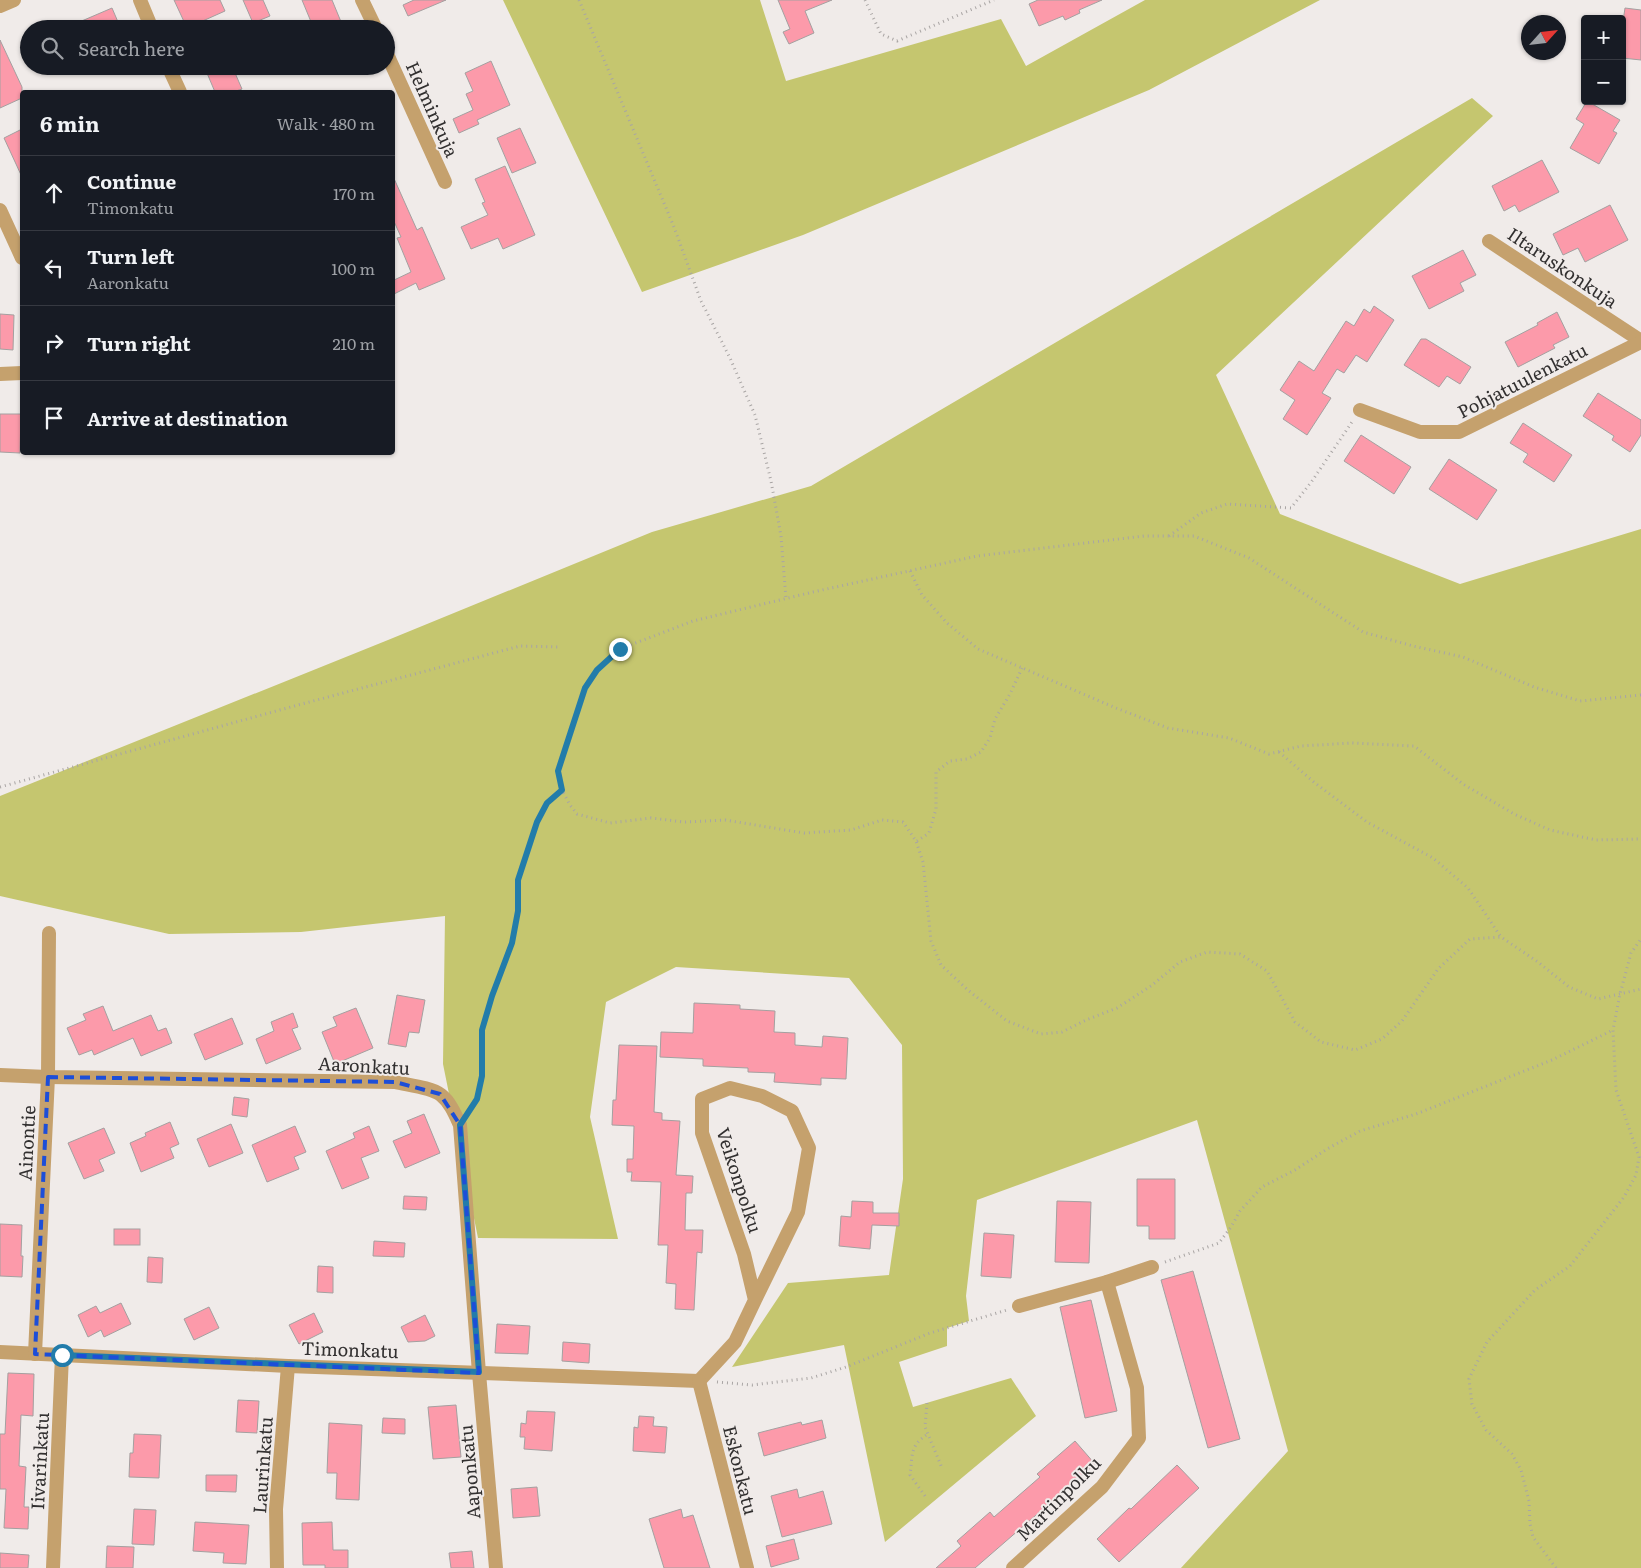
<!DOCTYPE html>
<meta charset="utf-8">
<style>
:root{--surface:#171b24;--page:#20242c;--text:#f1f3f6;--muted:#9ea1a6;--line:#363941}
body{margin:0;font-family:Literata,serif;background:var(--page);color:var(--text)}
.controls{position:absolute;right:15px;top:15px;display:grid;overflow:hidden;border-radius:5px;box-shadow:0 1px 4px #0004}
.controls button{width:45px;height:45px;display:grid;place-items:center;padding:0;border:0;border-bottom:1px solid var(--line);background:var(--surface);color:var(--text);font:25px sans-serif}
.compass{position:absolute;left:1521px;top:15px;width:45px;height:45px;border-radius:50%;background:var(--surface);box-shadow:0 1px 4px #0004;rotate:63deg}
.stop{position:absolute;width:15px;height:15px;margin:-11px;border:4px solid #227caa;border-radius:50%;background:#fff}
.stop.end{background:#227caa;border-color:#fff;box-shadow:0 1px 5px #0008}
.list{margin:0;padding:0;list-style:none}
h2{display:flex;justify-content:space-between;align-items:center;height:65px;margin:0;padding:0 20px;font-size:21px}
h2 small{font-size:16px;font-weight:400;color:var(--muted)}
.list li{display:grid;grid-template-columns:32px 1fr auto;gap:15px;align-items:center;box-sizing:border-box;height:75px;padding:0 20px;border-top:1px solid var(--line)}
.list b{display:block;font-size:19px;white-space:nowrap}
.list p{margin:0;font-size:16px;white-space:nowrap;color:var(--muted)}
.list em{font-size:16px;font-style:normal;color:var(--muted)}
.icon{flex:none;width:28px;height:28px;fill:none;stroke:currentColor;stroke-width:2;stroke-linecap:round;stroke-linejoin:round}
.map{position:relative;flex:none;width:1641px;height:1568px;overflow:hidden}
.search{position:absolute;background:var(--surface);box-shadow:0 1px 4px #0004;left:20px;top:20px;width:375px;height:55px;display:flex;align-items:center;gap:12px;box-sizing:border-box;padding:0 18px;border-radius:28px;color:var(--muted);font-size:19px}
.panel{position:absolute;background:var(--surface);box-shadow:0 1px 4px #0004;left:20px;top:90px;width:375px;height:365px;border-radius:5px}
.map>svg:first-child{display:block}
.green{fill:#c5c66f}
.building{fill:#fc9aaa;stroke:#a4a0a0}
.lines{fill:none;stroke-linecap:round;stroke-linejoin:round}
.path{stroke:#a9a5a4;stroke-width:3;stroke-dasharray:1 4;stroke-linecap:butt}
.street{stroke:#c5a16d;stroke-width:14}
.route{stroke:#227caa;stroke-width:6}
.marked{fill:none;stroke:#1d4ed8;stroke-width:4;stroke-dasharray:10 6;stroke-linejoin:round}
.labels{text-anchor:middle;dominant-baseline:central;stroke-width:4;stroke-linejoin:round;paint-order:stroke}
.street-label{font-size:18px;fill:#323030;stroke:#f0ebe9}
</style>
<div class="map">
<svg width="1641" height="1568" viewBox="0 0 1641 1568">
<rect width="100%" height="100%" fill="#f0ebe9"/>
<g class="green">
<path d="M503 0H760L786 81 1001 19 1026 66 1145 0H1320L1149 90 803 235 642 292Z"/>
<path d="M1472 98 1493 116 1216 375 1280 514 1460 584 1641 529V1568H1181L1288 1451 1197 1120 977 1200 966 1296 969 1321 947 1328V1346L899 1362 913 1407 1011 1378 1036 1416 885 1542 844 1345 732 1367 788 1283 889 1275 903 1179 902 1045 849 978 676 967 606 1002 590 1117 618 1239 478 1238 443 1064 445 916 301 932 169 934 0 896V796L388 640 652 532 811 486Z"/>
</g>
<g class="building">
<path d="M174 0H220L225 11 187 28Z"/>
<path d="M243 0H263L270 16 253 23Z"/>
<path d="M302 0H332L344 29H314Z"/>
<path d="M414 0H446L408 16 403 5Z"/>
<path d="M778 0H832L805 11 814 33 789 44 783 32 790 29Z"/>
<path d="M1038 0H1102L1079 10 1080 13 1065 20 1063 16 1039 26 1029 4Z"/>
<path d="M112 8 121 29H63Z"/>
<path d="M1625 8 1641 10V60L1622 58V28Z"/>
<path d="M0 40 22 87V98L0 108Z"/>
<path d="M491 61 510 105 477 120 479 124 459 133 453 119 473 110 466 94 473 91 465 73Z"/>
<path d="M204 66H232L242 89 233 92H215Z"/>
<path d="M1587 101 1620 120 1613 131 1617 133 1599 164 1570 148 1584 124 1576 119Z"/>
<path d="M520 128 536 163 512 173 497 138Z"/>
<path d="M22 129V177L4 138Z"/>
<path d="M1542 160 1559 192 1519 212 1515 205 1504 211 1492 186Z"/>
<path d="M505 166 535 235 503 249 498 238 471 249 461 227 488 215 482 203 485 202 475 179Z"/>
<path d="M392 174 417 230 422 227 445 279 419 290 416 283 392 295V281L411 272 397 238 401 237 392 217Z"/>
<path d="M1610 205 1628 240 1585 262 1578 248 1563 255 1553 234Z"/>
<path d="M1463 250 1476 275 1460 283 1464 291 1429 309 1412 276Z"/>
<path d="M1374 306 1394 320 1367 362 1356 355 1344 373 1337 369 1322 393 1331 398 1307 435 1283 419 1295 400 1280 390 1299 361 1314 371 1346 321 1354 326 1364 309 1370 313Z"/>
<path d="M1557 312 1569 337 1553 345 1555 348 1518 367 1505 342 1538 325 1537 323Z"/>
<path d="M0 314 14 315 13 350 0 349Z"/>
<path d="M1421 339H1426L1471 367 1460 384 1447 376 1439 387 1404 365Z"/>
<path d="M1598 393 1641 420V435L1630 452 1612 440 1614 436 1583 416Z"/>
<path d="M0 414H21L20 453 0 452Z"/>
<path d="M1523 423 1572 455 1554 482 1523 462 1528 454 1510 443Z"/>
<path d="M1361 435 1411 467 1394 494 1344 461Z"/>
<path d="M1449 459 1497 490 1477 520 1429 489Z"/>
<path d="M397 995 425 1000 419 1033 409 1032 406 1047 388 1044Z"/>
<path d="M694 1003 740 1005V1009L775 1011 774 1032 795 1033V1045L822 1047 823 1036 848 1038 846 1079 821 1078V1085L774 1082 775 1073 748 1072V1068L703 1066V1059L660 1057 661 1032 693 1033Z"/>
<path d="M103 1006 113 1031 151 1015 158 1031 166 1028 172 1043 141 1056 133 1038 94 1055 92 1050 79 1055 67 1028 86 1020 83 1014Z"/>
<path d="M356 1008 373 1048 335 1064 322 1032 337 1026 333 1017Z"/>
<path d="M293 1013 298 1027 292 1029 301 1049 266 1064 256 1039 274 1031 271 1022Z"/>
<path d="M232 1018 243 1044 205 1060 194 1034Z"/>
<path d="M619 1045 657 1046 654 1112 662 1113V1120L680 1121 676 1175 693 1176 692 1193H686L685 1230H703L702 1253 697 1252 694 1310 675 1309 676 1284 666 1283 668 1245H658L661 1182 631 1181 632 1172H627V1159H633L634 1126 612 1125 613 1100H616Z"/>
<path d="M234 1097 249 1099 247 1117 232 1115Z"/>
<path d="M424 1114 440 1153 405 1168 393 1141 412 1133 407 1121Z"/>
<path d="M170 1122 179 1144 170 1148 174 1158 141 1172 130 1143 146 1136 145 1133Z"/>
<path d="M231 1124 243 1153 209 1167 197 1139Z"/>
<path d="M295 1126 306 1152 294 1157 299 1169 267 1182 252 1145Z"/>
<path d="M369 1126 379 1151 361 1158 369 1178 342 1189 326 1151 355 1138 353 1133Z"/>
<path d="M104 1128 115 1153 99 1160 104 1171 84 1179 68 1143Z"/>
<path d="M1137 1179H1175V1239H1149V1226H1137Z"/>
<path d="M404 1196 427 1197 426 1210 403 1209Z"/>
<path d="M852 1201 873 1202V1213H899V1226L872 1225 870 1249 839 1246 841 1216 851 1217Z"/>
<path d="M1057 1201 1091 1202 1089 1263 1055 1262Z"/>
<path d="M0 1224 22 1225 21 1256H23L22 1277 0 1276Z"/>
<rect x="114" y="1229" width="26" height="16"/>
<path d="M984 1233 1014 1235 1011 1278 981 1276Z"/>
<path d="M374 1241 405 1243 404 1257 373 1256Z"/>
<path d="M148 1257 163 1258 162 1283 147 1282Z"/>
<path d="M318 1266 333 1267V1293L317 1292Z"/>
<path d="M1193 1271 1240 1439 1208 1448 1161 1280Z"/>
<path d="M1091 1300 1117 1411 1085 1418 1060 1307Z"/>
<path d="M121 1303 131 1324 104 1337 101 1330 88 1337 78 1315 96 1306 100 1313Z"/>
<path d="M209 1307 219 1328 194 1340 184 1319Z"/>
<path d="M314 1313 323 1332 299 1344 289 1325Z"/>
<path d="M425 1315 435 1336 425 1341 408 1342 401 1327Z"/>
<path d="M497 1324 530 1326 528 1354 495 1353Z"/>
<path d="M563 1342 590 1344 589 1363 562 1361Z"/>
<path d="M8 1373 34 1374 33 1416 21 1415 19 1466 26 1467 24 1507H29L28 1529 4 1528 6 1489H0V1434H5Z"/>
<path d="M238 1400 259 1401 257 1433 236 1432Z"/>
<path d="M456 1405 461 1457 433 1459 428 1407Z"/>
<path d="M527 1411 555 1412 552 1451 524 1449 525 1437H520L521 1423 526 1424Z"/>
<path d="M639 1416 654 1417 653 1426 667 1427 665 1453 633 1451 634 1427 638 1428Z"/>
<path d="M383 1418 405 1419V1434L382 1433Z"/>
<path d="M822 1420 826 1438 764 1456 758 1433 801 1422 802 1425Z"/>
<path d="M329 1423 362 1425 359 1500 336 1499 337 1473H327Z"/>
<path d="M134 1434 161 1435 159 1478 129 1477 130 1453H133Z"/>
<path d="M1075 1441 1095 1464 975 1568H936L961 1546 957 1541 990 1512 994 1517 1040 1477 1037 1474Z"/>
<path d="M1177 1465 1199 1488 1119 1562 1097 1539 1129 1508 1131 1509Z"/>
<path d="M206 1475H237L236 1492 206 1491Z"/>
<path d="M537 1487 540 1516 513 1518 511 1489Z"/>
<path d="M797 1489 799 1498 823 1491 832 1524 782 1537 771 1496Z"/>
<path d="M134 1509 156 1510 154 1545 132 1544Z"/>
<path d="M681 1509 683 1518 693 1515 710 1568H664L649 1519Z"/>
<path d="M195 1522 249 1525 246 1564 223 1563 224 1553 193 1551Z"/>
<path d="M332 1522 333 1550H348V1568H325V1565H303L302 1523Z"/>
<path d="M794 1539 799 1559 771 1567 766 1546Z"/>
<path d="M107 1546 134 1547 133 1568H106Z"/>
<path d="M472 1551 474 1568H451L449 1553Z"/>
<path d="M0 1553 29 1555 28 1568H0Z"/>
</g>
<g class="lines">
<g class="path">
<path d="M579 0 674 227 701 301 730 358 755 415 771 481 781 536 786 599"/>
<path d="M865 0 881 34 897 41 994 0"/>
<path d="M1169 536 1201 513 1227 504 1291 508 1312 481 1352 422"/>
<path d="M910 571 922 595 947 623 978 649 1116 708 1168 728 1229 738 1269 754 1301 746 1352 743 1414 746 1463 784 1514 814 1550 830 1596 840 1641 839"/>
<path d="M1641 695 1580 701 1534 687 1463 657 1413 646 1363 632 1249 558 1194 536H1144L977 556 813 592 693 621 620 649 597 670 585 689 558 771 562 790 570 805 577 814 610 823 651 818 684 822 725 820 804 833 851 830 882 820 903 822 916 841 923 862 931 941 941 965 969 991 1007 1021 1041 1034 1062 1032 1086 1020 1117 1008 1151 986 1180 962 1207 952 1240 954 1267 971 1295 1022 1321 1042 1355 1050 1382 1039 1402 1021 1438 969 1470 939 1501 937 1538 962 1569 987 1598 999 1641 989"/>
<path d="M1279 752 1315 783 1367 822 1433 858 1468 888 1501 937"/>
<path d="M0 787 298 705 520 646 559 647"/>
<path d="M917 841 929 833 936 809V772L950 761 967 759 981 752 990 738 995 719 1010 694 1022 668"/>
<path d="M469 1112 477 1099 482 1076V1030L492 996 512 943 518 911V880L537 822 547 803 562 790"/>
<path d="M1165 1262 1219 1243 1231 1227 1240 1211 1262 1187 1295 1170 1327 1149 1360 1131 1416 1114 1552 1060 1613 1030"/>
<path d="M717 1382 752 1385 811 1378 846 1367 930 1333 1007 1310"/>
<path d="M927 1403 925 1427 942 1468"/>
<path d="M925 1496 910 1475C913 1455 909 1446 928 1434"/>
<path d="M1556 1568 1533 1537 1530 1524 1529 1501 1521 1470 1512 1454 1486 1430 1472 1404 1469 1379 1487 1342 1535 1290 1570 1266 1624 1197 1636 1175 1639 1157 1616 1090 1613 1030 1620 994 1631 953 1641 939"/>
</g>
<g class="street">
<path d="M140 0 152 29"/>
<path d="M362 0 376 29"/>
<path d="M0 6 14 0"/>
<path d="M386 52 445 182"/>
<path d="M168 66 180 92"/>
<path d="M0 210 22 258"/>
<path d="M1489 241 1641 341"/>
<path d="M0 374 22 373"/>
<path d="M1360 410 1420 432H1459L1641 342"/>
<path d="M0 1075 48 1077 395 1082C407 1085 431 1087 441 1095 450 1102 455 1114 460 1125L479 1373 496 1568"/>
<path d="M1019 1306 1107 1282 1152 1267"/>
<path d="M0 1352 288 1366 699 1381"/>
<path d="M35 1354 48 1077 49 933"/>
<path d="M699 1381 735 1342 755 1300 744 1254 702 1133V1099L730 1088 762 1096 792 1111 809 1148 798 1212 755 1300"/>
<path d="M699 1381 747 1568"/>
<path d="M53 1568 62 1355"/>
<path d="M277 1568 276 1509 288 1366"/>
<path d="M1013 1568 1102 1487 1139 1438 1137 1388 1107 1282"/>
</g>
</g>
<g class="lines">
<path class="route" d="M62 1355 479 1372 460 1125 477 1099 482 1076V1030L492 996 512 943 518 911V880L537 822 547 803 562 790 558 771 585 688 597 670 620 649"/>
</g>
<path class="marked" d="M48 1077 395 1082 440 1094 460 1125 479 1373 35 1354Z"/>
<g class="labels">
<g class="street-label">
<text transform="translate(433 109) rotate(66)">Helminkuja</text>
<text transform="translate(1563 267) rotate(34)">Iltaruskonkuja</text>
<text transform="translate(1522 380) rotate(-27)">Pohjatuulenkatu</text>
<text transform="translate(364 1065) rotate(3)">Aaronkatu</text>
<text transform="translate(26 1143) rotate(-87)">Ainontie</text>
<text transform="translate(740 1180) rotate(72)">Veikonpolku</text>
<text transform="translate(350 1349) rotate(2)">Timonkatu</text>
<text transform="translate(39 1461) rotate(-87)">Iivarinkatu</text>
<text transform="translate(262 1465) rotate(-86)">Laurinkatu</text>
<text transform="translate(741 1470) rotate(76)">Eskonkatu</text>
<text transform="translate(469 1472) rotate(-95)">Aaponkatu</text>
<text transform="translate(1058 1498) rotate(-45)">Martinpolku</text>
</g>
</g>
</svg>
<div class="controls">
<button>+</button>
<button>−</button>
</div>
<svg class="compass" viewBox="-18 -18 36 36"><path d="M0-13l5 13h-10z" fill="#e53935"/><path d="M0 13l5-13h-10z" fill="#9ea1a6"/></svg>
<div class="stop" style="left:62px;top:1355px"></div>
<div class="stop end" style="left:620px;top:649px"></div>
<div class="search"><svg class="icon" aria-label="search" viewBox="0 0 24 24"><circle cx="10" cy="10" r="6"/><path d="M15 15l6 6"/></svg>Search here</div>
<section class="panel">
<h2>6 min<small>Walk · 480 m</small></h2>
<ul class="list">
<li><svg class="icon" aria-label="ahead" viewBox="0 0 24 24"><path d="M12 20V5M6 11l6-6 6 6"/></svg><div><b>Continue</b><p>Timonkatu</p></div><em>170 m</em></li>
<li><svg class="icon" aria-label="left" viewBox="0 0 24 24"><path d="M17 20v-9H6M10 6l-5 5 5 5"/></svg><div><b>Turn left</b><p>Aaronkatu</p></div><em>100 m</em></li>
<li><svg class="icon" aria-label="right" viewBox="0 0 24 24"><path d="M7 20v-9h11M14 6l5 5-5 5"/></svg><div><b>Turn right</b></div><em>210 m</em></li>
<li><svg class="icon" aria-label="arrive" viewBox="0 0 24 24"><path d="M6 21V4h12l-3 4 3 4H6"/></svg><div><b>Arrive at destination</b></div></li>
</ul>
</section>
</div>
